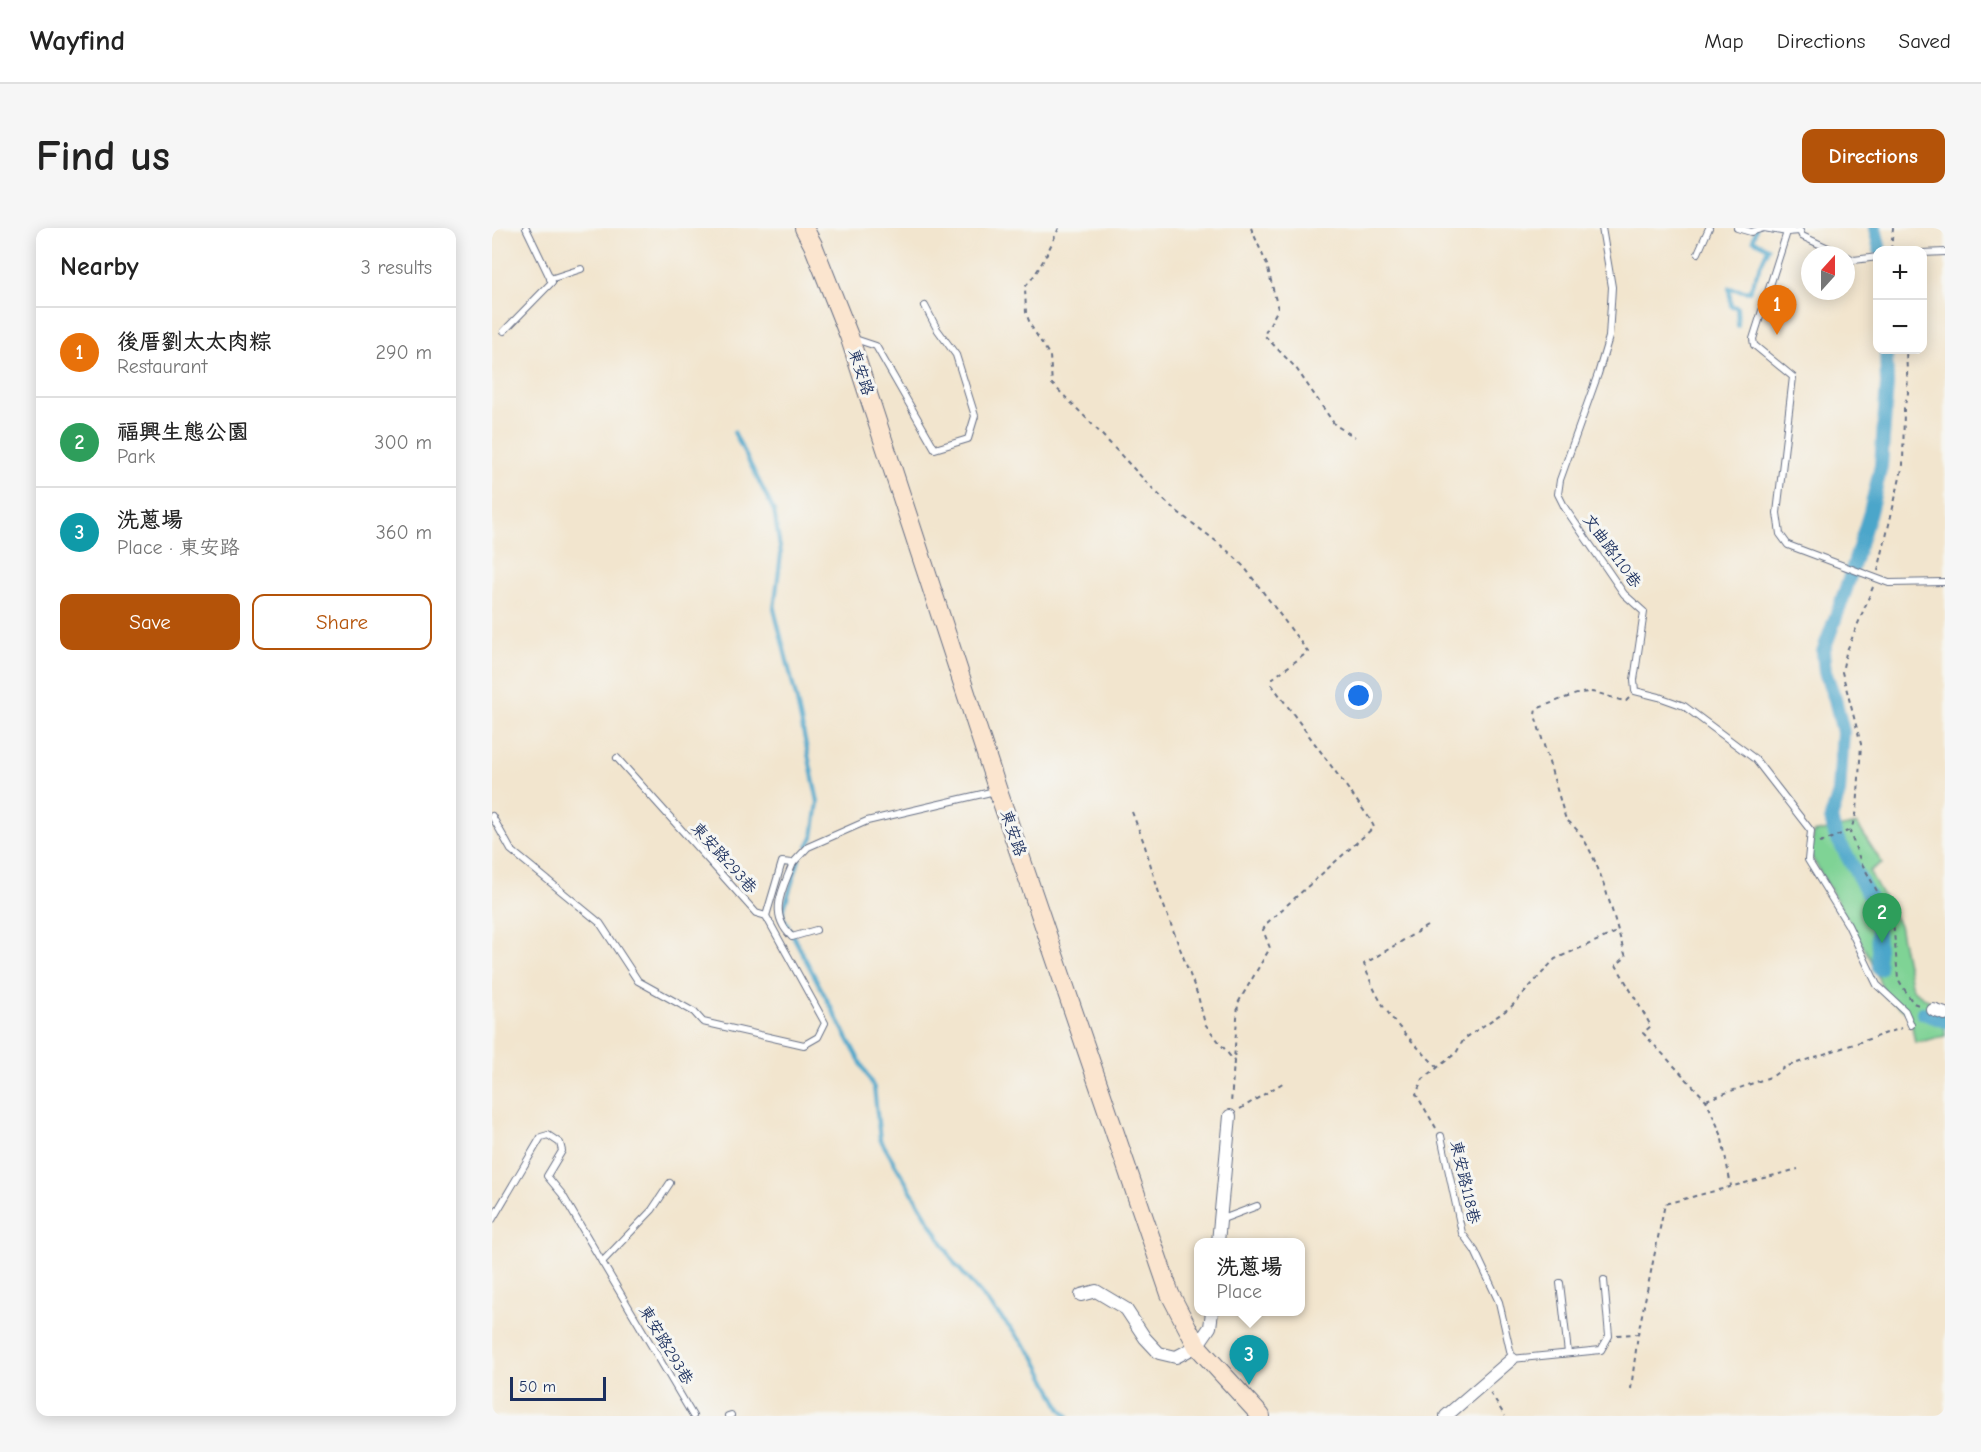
<!DOCTYPE html>
<meta charset="utf-8">
<style>
:root{--surface:#fff;--page:#f6f6f6;--text:#222;--muted:#767676;--line:#e0e0e0;--accent:#b45309}
body{margin:0;font-family:"Comic Neue","LXGW WenKai TC",sans-serif;background:var(--page);color:var(--text)}
.controls{position:absolute;right:18px;top:18px;display:grid;overflow:hidden;border-radius:12px;box-shadow:0 3px 15px #0003}
.controls button{width:54px;height:54px;display:grid;place-items:center;padding:0;border:0;border-bottom:2px solid var(--line);background:var(--surface);color:var(--text);font:30px sans-serif}
.compass{position:absolute;left:1309px;top:18px;width:54px;height:54px;border-radius:50%;background:var(--surface);box-shadow:0 3px 15px #0003;rotate:21deg}
.scale{position:absolute;left:18px;bottom:15px;width:96px;box-sizing:border-box;padding-left:6px;border:3px solid #1b2f5e;border-top:0;font-size:16px;line-height:21px;white-space:nowrap;color:#1b2f5e;-webkit-text-stroke:4px #f6f6f2;paint-order:stroke}
.you{position:absolute;left:867px;top:468px;width:21px;height:21px;margin:-15px;border:4px solid #fff;border-radius:50%;background:#1a73e8;box-shadow:0 0 0 9px #1a73e833}
.badge{display:grid;place-items:center;width:39px;height:39px;border-radius:50%;background:var(--accent);color:#fff;font-size:20px;font-weight:700}
.pin{position:absolute;translate:-50% -50px;filter:drop-shadow(0 2px 3px #0008)}
.pin::after{content:'';position:absolute;top:32px;width:21px;height:18px;background:inherit;clip-path:polygon(0 0,100% 0,50% 100%)}
.popup{position:absolute;left:702px;top:1010px;width:111px;height:78px;box-sizing:border-box;display:grid;place-content:center;border-radius:12px;background:var(--surface);filter:drop-shadow(0 2px 4px #0005);font-size:20px;white-space:nowrap;color:var(--muted)}
.popup b{font-size:22px;color:var(--text)}
.popup::after{content:'';position:absolute;left:50%;top:100%;margin-left:-12px;border:12px solid transparent;border-top-color:var(--surface)}
.list{margin:0;padding:0;list-style:none}
h2{display:flex;justify-content:space-between;align-items:center;height:78px;margin:0;padding:0 24px;font-size:26px}
h2 small{font-size:20px;font-weight:400;color:var(--muted)}
.list li{display:grid;grid-template-columns:39px 1fr auto;gap:18px;align-items:center;box-sizing:border-box;height:90px;padding:0 24px;border-top:2px solid var(--line)}
.list b{display:block;font-size:22px;white-space:nowrap}
.list p{margin:0;font-size:20px;white-space:nowrap;color:var(--muted)}
.list em{font-size:20px;font-style:normal;color:var(--muted)}
.actions{display:flex;gap:12px;padding:18px 24px}
.actions a{flex:1;padding:14px 0;border:2px solid var(--accent);border-radius:12px;text-align:center;font-size:21px;color:var(--accent)}
.actions .main{background:var(--accent);color:#fff}
.map{position:relative;flex:none;width:1453px;height:1188px;overflow:hidden;border-radius:12px}
header{display:flex;align-items:center;gap:36px;box-sizing:border-box;height:84px;padding:0 30px;background:var(--surface);border-bottom:2px solid var(--line)}
header strong{font-size:28px}
nav{display:flex;gap:33px;margin-inline-start:auto;font-size:21px}
.intro{display:flex;align-items:center;justify-content:space-between;box-sizing:border-box;height:144px;padding:0 36px}
h1{margin:0;font-size:42px}
.button{padding:15px 27px;border-radius:12px;background:var(--accent);color:#fff;font-size:21px;font-weight:700}
main{display:flex;gap:36px;padding:0 36px}
aside{flex:1;background:var(--surface);border-radius:12px;box-shadow:0 3px 15px #0003}
.map>svg:first-child{display:block}
.green{fill:#7fd395;stroke:#4d817a;stroke-width:1.5}
.lines{fill:none;stroke-linecap:round;stroke-linejoin:round}
.stream{stroke:#4ca6ca;stroke-width:4}
.canal{stroke:#4ca6ca;stroke-width:14}
.lane-casing{stroke:#666f85;stroke-width:8}
.street-casing{stroke:#666f85;stroke-width:14}
.secondary-casing{stroke:#666f85;stroke-width:20}
.path{stroke:#666f85;stroke-width:2;stroke-dasharray:4.5 4.5;stroke-linecap:butt}
.lane{stroke:#fff;stroke-width:6}
.street{stroke:#fff;stroke-width:12}
.secondary{stroke:#fbe5cf;stroke-width:18}
.labels{text-anchor:middle;dominant-baseline:central;stroke-width:6;stroke-linejoin:round;paint-order:stroke}
.street-label{font-size:16px;fill:#1b2f5e;stroke:#f6f6f2}
</style>
<header>
<strong>Wayfind</strong>
<nav><a>Map</a><a>Directions</a><a>Saved</a></nav>
</header>
<div class="intro"><h1>Find us</h1><a class="button">Directions</a></div>
<main>
<aside>
<h2>Nearby<small>3 results</small></h2>
<ul class="list">
<li><span class="badge" style="background:#e8710a">1</span><div><b>後厝劉太太肉粽</b><p>Restaurant</p></div><em>290 m</em></li>
<li><span class="badge" style="background:#2e9e5b">2</span><div><b>福興生態公園</b><p>Park</p></div><em>300 m</em></li>
<li><span class="badge" style="background:#0f9aa8">3</span><div><b>洗蔥場</b><p>Place · 東安路</p></div><em>360 m</em></li>
</ul>
<div class="actions"><a class="main">Save</a><a>Share</a></div>
</aside>
<div class="map">
<svg width="1453" height="1188" viewBox="0 0 1453 1188">
<rect width="100%" height="100%" fill="#f6f6f2"/>
<filter id="ink" filterUnits="userSpaceOnUse"><feTurbulence type="fractalNoise" baseFrequency=".0167" numOctaves="2"/><feDisplacementMap in="SourceGraphic" scale="12" xChannelSelector="R" yChannelSelector="G"/><feConvolveMatrix kernelMatrix="1 2 1 2 8 2 1 2 1" color-interpolation-filters="sRGB"/></filter>
<filter id="wash" filterUnits="userSpaceOnUse"><feTurbulence type="fractalNoise" baseFrequency=".008" numOctaves="4" result="noise"/><feDisplacementMap in="SourceGraphic" scale="24" xChannelSelector="R" yChannelSelector="G"/><feGaussianBlur stdDeviation="1.35" result="paint"/><feColorMatrix in="noise" values="0 0 0 0 0 0 0 0 0 0 0 0 0 0 0 0 0 1.4 0 .05"/><feComposite in="paint" operator="in"/></filter>
<g filter="url(#wash)">
<rect width="100%" height="100%" fill="#f2e5ce"/>
<path class="green" d="M1365 596 1390 635 1377 643 1407 697 1420 761 1452 783 1453 808 1423 815 1418 787 1394 769 1379 732 1318 626 1322 605Z"/>
<g class="lines">
<g class="stream">
<path d="M1246 98 1245 79 1239 78 1237 60 1257 64 1276 20 1261 12 1264 1"/>
<path d="M242 204 282 283 289 326 282 381 304 469 326 574 321 609 316 618"/>
<path d="M307 632 290 687 382 860 388 911 463 1036 542 1128 569 1181 576 1188"/>
</g>
<g class="canal">
<path d="M1383 0 1388 22"/>
<path d="M1387 741 1384 684 1381 675 1343 606 1339 590 1347 565 1351 504 1343 471 1333 444 1331 424 1354 361 1378 284 1389 238 1395 156 1394 122"/>
<path d="M1431 785 1453 793"/>
</g>
</g>
</g>
<g filter="url(#ink)">
<g class="lines">
<g class="lane-casing">
<g id="lane">
<path d="M1110 0 1120 59 1117 109 1106 146 1068 252 1066 266 1073 280 1132 366 1152 384 1142 452 1143 463 1167 469 1192 478 1263 531 1319 603 1316 632 1356 697 1385 757 1413 783 1419 797"/>
<path d="M1245 0 1259 4 1272 0 1295 4 1308 3 1310 8 1351 27"/>
<path d="M1295 4 1261 111 1262 117 1301 149 1285 285 1288 306 1296 317 1397 355 1453 354"/>
<path d="M1206 25 1217 0"/>
<path d="M1430 25 1453 24"/>
<path d="M1354 28 1362 32 1386 29"/>
<path d="M58 51 89 41"/>
<path d="M12 103 60 54 34 0"/>
<path d="M360 110 384 118 443 221 476 211 483 188 464 127 445 101 433 78"/>
<path d="M125 530 264 685 274 688 290 634 301 635 316 619 375 593 503 563"/>
<path d="M0 588 19 622 108 695 146 753 202 784 211 794 312 817 326 809 333 795 274 688"/>
<path d="M301 635C291 661 275 685 300 709L324 702"/>
<path d="M949 908 970 1005 983 1023 1007 1074 1020 1131 1109 1122 1117 1108 1112 1052"/>
<path d="M0 992 49 909 56 907 68 915 70 923 55 948 70 966 87 995 201 1188"/>
<path d="M728 992 765 978"/>
<path d="M110 1034 160 982 178 955"/>
<path d="M1068 1055 1076 1125"/>
<path d="M236 1188 239 1187"/>
</g>
</g>
<g class="street-casing">
<g id="street">
<path d="M1441 782 1453 786"/>
<path d="M726 1014 738 888"/>
<path d="M589 1067 604 1063 634 1081 653 1110 667 1125 684 1129 705 1118 718 1099 720 1084"/>
<path d="M954 1188 1020 1131"/>
</g>
</g>
<g class="secondary-casing">
<path id="secondary" d="M312 0 321 17 357 108 506 563 678 1066 705 1118 769 1188"/>
</g>
<g class="path">
<path d="M567 0C557 21 549 41 533 59L534 85 539 98 558 128 560 156C599 193 634 234 672 272 698 296 729 313 753 340L816 424 781 450 780 457 878 591 882 599 775 695 771 702 778 720 746 775 739 876"/>
<path d="M759 0 775 37 786 81 772 107 804 140 843 197 863 209"/>
<path d="M1399 22 1401 0"/>
<path d="M1386 343 1411 237 1412 180 1416 165 1414 122"/>
<path d="M1381 359 1354 425 1350 444 1369 516 1365 583 1358 605 1369 634 1401 692 1406 751 1421 775 1430 778"/>
<path d="M1137 470 1134 473C1123 472 1106 463 1096 464 1082 465 1058 476 1044 481L1043 487 1074 592C1105 611 1122 694 1134 729L1124 737 1159 798 1151 805 1214 872 1229 906 1239 958"/>
<path d="M640 584 652 615 667 665 706 768 713 796 742 833"/>
<path d="M1328 615 1358 602"/>
<path d="M935 698 872 736C888 784 911 804 945 839"/>
<path d="M1214 872 1281 848 1293 839 1410 800"/>
<path d="M748 881 794 853"/>
<path d="M944 900 924 866 931 851 964 825 972 811 1019 779 1063 731 1125 704"/>
<path d="M1125 1107 1146 1106"/>
<path d="M1139 1161 1146 1106 1173 976 1306 941"/>
<path d="M998 1165 1013 1188"/>
</g>
<use href="#lane" class="lane"/>
<use href="#street" class="street"/>
<use href="#secondary" class="secondary"/>
</g>
</g>
<g class="labels">
<g class="street-label">
<text transform="translate(369 144) rotate(72)">東安路</text>
<text transform="translate(1120 323) rotate(54)">文曲路110巷</text>
<text transform="translate(521 605) rotate(71)">東安路</text>
<text transform="translate(232 630) rotate(48)">東安路293巷</text>
<text transform="translate(973 954) rotate(77)">東安路118巷</text>
<text transform="translate(174 1117) rotate(59)">東安路293巷</text>
</g>
</g>
</svg>
<div class="controls">
<button>+</button>
<button>−</button>
</div>
<svg class="compass" viewBox="-18 -18 36 36"><path d="M0-13l5 13h-10z" fill="#e53935"/><path d="M0 13l5-13h-10z" fill="#767676"/></svg>
<div class="scale">50 m</div>
<div class="you"></div>
<div class="pin badge" style="left:1285px;top:107px;background:#e8710a">1</div>
<div class="pin badge" style="left:1390px;top:715px;background:#2e9e5b">2</div>
<div class="pin badge" style="left:757px;top:1157px;background:#0f9aa8">3</div>
<div class="popup"><b>洗蔥場</b>Place</div>
</div>
</main>
